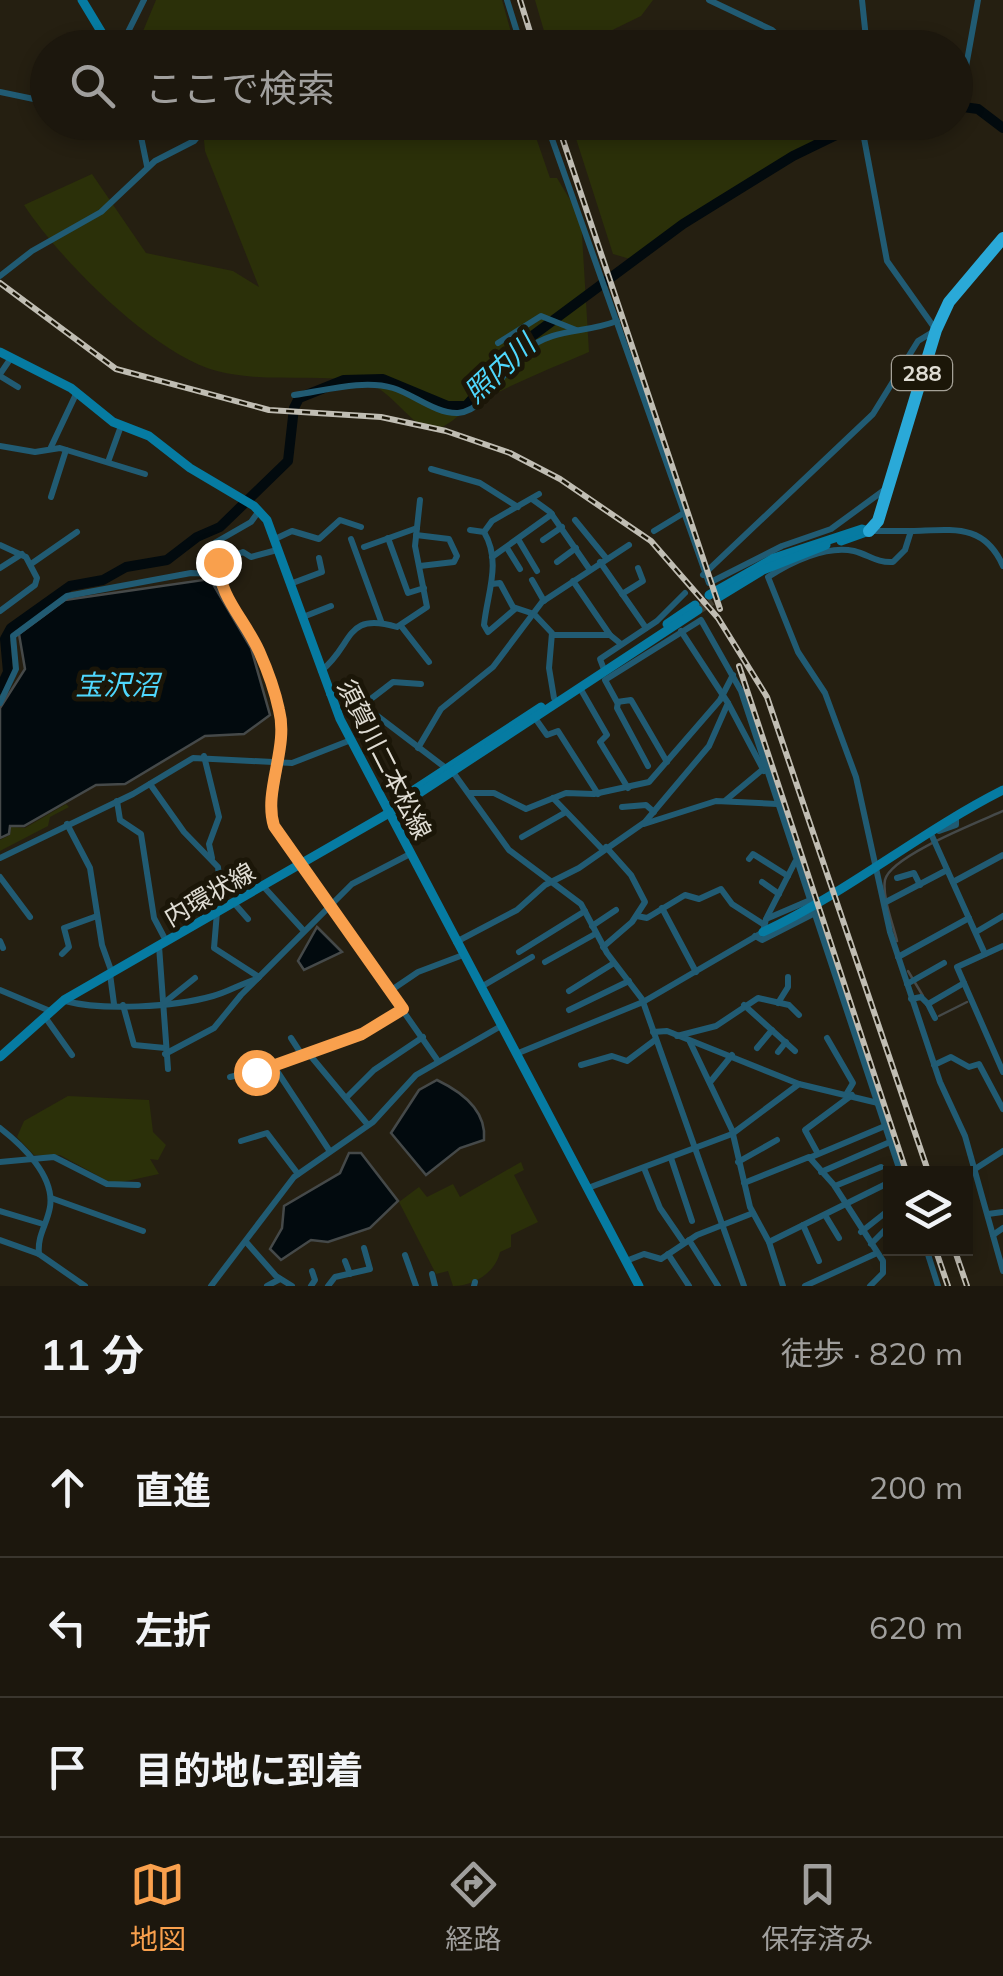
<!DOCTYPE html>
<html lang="ja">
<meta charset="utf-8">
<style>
:root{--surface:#1c170d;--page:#252016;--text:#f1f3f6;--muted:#a09f9d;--line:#3a362e;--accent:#f9a04d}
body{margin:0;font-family:Mulish,"Noto Sans JP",sans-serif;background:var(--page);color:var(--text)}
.controls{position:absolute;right:30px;bottom:30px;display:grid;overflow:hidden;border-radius:0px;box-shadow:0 5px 15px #0003}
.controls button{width:90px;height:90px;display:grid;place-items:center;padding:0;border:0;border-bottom:2px solid var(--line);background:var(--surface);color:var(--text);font:50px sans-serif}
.stop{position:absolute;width:30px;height:30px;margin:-22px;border:8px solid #f9a04d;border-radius:50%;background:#fff}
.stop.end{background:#f9a04d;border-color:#fff;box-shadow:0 2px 10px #0008}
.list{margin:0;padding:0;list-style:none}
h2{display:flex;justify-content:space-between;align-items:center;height:130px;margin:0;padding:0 40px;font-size:42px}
h2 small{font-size:32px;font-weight:400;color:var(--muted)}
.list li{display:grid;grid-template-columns:65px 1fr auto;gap:30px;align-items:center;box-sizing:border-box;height:140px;padding:0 40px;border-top:2px solid var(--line)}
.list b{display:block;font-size:38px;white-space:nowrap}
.list em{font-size:32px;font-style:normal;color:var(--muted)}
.icon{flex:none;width:55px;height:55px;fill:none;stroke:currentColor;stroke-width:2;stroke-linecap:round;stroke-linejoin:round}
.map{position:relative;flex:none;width:1003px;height:1286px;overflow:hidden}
.search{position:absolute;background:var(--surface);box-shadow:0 5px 15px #0003;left:30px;right:30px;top:30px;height:110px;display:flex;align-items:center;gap:25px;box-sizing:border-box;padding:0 35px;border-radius:55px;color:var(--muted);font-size:38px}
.sheet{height:550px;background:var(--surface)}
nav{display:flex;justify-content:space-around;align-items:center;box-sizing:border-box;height:140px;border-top:2px solid var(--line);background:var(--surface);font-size:28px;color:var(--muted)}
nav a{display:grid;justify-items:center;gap:5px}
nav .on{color:var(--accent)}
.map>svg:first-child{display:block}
.green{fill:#2b3009}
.water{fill:#020a0e;stroke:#454949;stroke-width:2.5}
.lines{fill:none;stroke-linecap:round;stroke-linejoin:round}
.stream{stroke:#454949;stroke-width:2.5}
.river{stroke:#020a0e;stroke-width:10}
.secondary-tunnel{stroke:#413c2e;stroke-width:9;stroke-dasharray:9 4.5;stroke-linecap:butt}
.street{stroke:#215b73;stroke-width:6}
.secondary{stroke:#067ba2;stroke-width:9}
.highway{stroke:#2aa9d8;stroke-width:12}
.rail-casing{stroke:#c0bdb3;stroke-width:6}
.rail{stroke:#1b1608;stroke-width:2.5;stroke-dasharray:8;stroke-linecap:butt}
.route{stroke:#f9a04d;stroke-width:12}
.labels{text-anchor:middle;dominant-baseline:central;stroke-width:10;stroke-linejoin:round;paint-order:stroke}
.shield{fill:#1b1608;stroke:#a5a197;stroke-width:2.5}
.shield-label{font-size:22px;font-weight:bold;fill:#e0ddd4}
.street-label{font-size:25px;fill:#e0ddd4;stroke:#1b1608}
.water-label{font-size:28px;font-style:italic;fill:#4fd7fd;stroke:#1b1608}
</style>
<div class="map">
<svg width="1003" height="1286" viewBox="0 0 1003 1286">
<rect width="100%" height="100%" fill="#251f11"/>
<g class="green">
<path d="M156 0H502L512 36 500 32 505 48H136Z"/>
<path d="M535 0H653L641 16 596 38 598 47 549 48Z"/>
<path d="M207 123H531L550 178H557L581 218 589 352C549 369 509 385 472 406 460 413 446 429 434 429 411 430 391 385 360 381 314 374 263 383 217 371 153 354 60 260 24 205L92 174 146 253 233 271 259 287 205 151 203 130 210 129Z"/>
<path d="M571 123H808L814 143 714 199 655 247 630 259 613 254Z"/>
<path d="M66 804 69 807 50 817 48 826 0 851V840L10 835 11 827 25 828Z"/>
<path d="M68 1096 149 1100 153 1132 166 1145 158 1160 150 1159 159 1174 113 1184 60 1155H34L17 1137 24 1121Z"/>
<path d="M521 1162 524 1170 514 1175 538 1222 511 1235V1247L500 1252C495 1273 474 1286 453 1286L448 1271 436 1274 399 1202 419 1187 427 1197 453 1184 460 1197Z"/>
</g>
<g class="water">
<path d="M210 579 251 648 270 715 244 734 205 736 125 784 96 785 24 826H10L9 834 0 838V708L25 669 19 634 65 600Z"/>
<path d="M317 927 342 952 304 970 298 961Z"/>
<path d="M437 1080C462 1092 487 1110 484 1140L460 1148 426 1175 391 1133 419 1090Z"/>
<path d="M349 1153H361L398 1201 370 1228 328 1242 311 1240 281 1260 270 1249 282 1228 284 1206 340 1173Z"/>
</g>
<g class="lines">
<g class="stream">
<path d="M897 941C893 924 882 897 885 880 890 856 981 821 1003 811"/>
<path d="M908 971 923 996"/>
<path d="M939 1016 967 1002"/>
</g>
<g class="river">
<path d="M956 106 978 109 1003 128"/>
<path d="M0 689 8 672 5 639 11 628 70 586 103 580 126 567 167 560 197 537 220 527 288 461 294 408 299 398 344 380 383 379 448 406H466L520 345 683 224 793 156 863 122"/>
</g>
<path class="secondary-tunnel" d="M698 610 712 601"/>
<g class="street">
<path d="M507 0 522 48"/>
<path d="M709 0 772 30 792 48"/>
<path d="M862 0 867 48"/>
<path d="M120 48 144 0"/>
<path d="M956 81 965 72 978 0"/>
<path d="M0 92 48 102"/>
<path d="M138 122 147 166"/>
<path d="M546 122 709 583 782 546 831 529 887 488"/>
<path d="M0 276 32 251 101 212 155 161 194 141 203 130"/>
<path d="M498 343 541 316 576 330"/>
<path d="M0 374 11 358"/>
<path d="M0 376 18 387"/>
<path d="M294 395C324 391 363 379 393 388 413 394 436 414 458 413 486 411 505 368 525 351 554 327 584 334 617 321"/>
<path d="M0 446 35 452 60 448 145 474"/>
<path d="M51 447 77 392"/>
<path d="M108 462 121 426"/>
<path d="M431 469 480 483 518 507"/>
<path d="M51 497 66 450"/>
<path d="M532 499 550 512 590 570"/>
<path d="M259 511 251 522 211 545 208 555 211 572 258 650 280 713V762L272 809 274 826 438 1061"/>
<path d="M575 520 606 558"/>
<path d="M470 530 484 532C502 562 487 594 484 625L488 632 515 609"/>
<path d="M654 531 682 514"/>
<path d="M872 531H911"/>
<path d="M484 532 492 521 539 494"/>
<path d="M416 535 449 539 457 556 454 562 420 566"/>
<path d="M388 538 408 593 424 588"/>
<path d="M275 539 292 531 319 539 340 520 361 527"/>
<path d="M351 539 381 621"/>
<path d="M518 539 537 571"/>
<path d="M543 540 562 527"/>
<path d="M0 545 26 557 37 578 35 585 0 611"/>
<path d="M364 547 417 528"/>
<path d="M507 548 520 569"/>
<path d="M492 557 552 514"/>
<path d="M557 562 576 548"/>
<path d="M600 562 646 628"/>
<path d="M31 564 77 532"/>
<path d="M1003 566C984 523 953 530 911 531L905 550 893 562C877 563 869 555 854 551 826 545 791 562 768 577L798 652 825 693 856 777 890 932 940 1082 965 1136 1003 1271"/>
<path d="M0 568 22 554"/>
<path d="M703 575 873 414 918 341 936 330 887 261 861 122"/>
<path d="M215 578 218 562 243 552 251 557 277 550"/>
<path d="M532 580 544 601"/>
<path d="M573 581 610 635"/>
<path d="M290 584 322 572 319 558"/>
<path d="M492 584 500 583 513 607 534 614 552 633 549 668 554 698"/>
<path d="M622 594 643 581 638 568"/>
<path d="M303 617 331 606"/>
<path d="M401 626 429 662"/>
<path d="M553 635H610L621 644"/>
<path d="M321 671C354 645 344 611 397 627L427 607 415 546 420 500"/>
<path d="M605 672 600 659 657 621 685 593"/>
<path d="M580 688 607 735 600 742 628 788"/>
<path d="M329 694 363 705 455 775 509 850 581 904 607 953 642 999 744 1286"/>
<path d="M618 702 617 708 648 766"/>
<path d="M0 703 16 669 13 636 67 596 191 573 213 574"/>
<path d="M728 703 764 771"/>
<path d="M363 705 393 682 421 684"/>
<path d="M535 718 547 735 558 731 598 794"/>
<path d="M418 748 441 709 493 667 542 602 629 545"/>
<path d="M204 756 219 817 209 844 212 858"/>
<path d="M667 762 631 700 617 702 605 680 701 620 741 691 901 1174"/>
<path d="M150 784 184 832 218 867 222 903"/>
<path d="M470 793H494L526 809 566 793 594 794 649 782 720 700 733 675"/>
<path d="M553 798 603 850"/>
<path d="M726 800 762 770"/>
<path d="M117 801 120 820 141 834 154 918 164 937"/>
<path d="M622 807 646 805 654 812"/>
<path d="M67 824 90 868 102 945 112 973"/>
<path d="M644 824 716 801 777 804"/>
<path d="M939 831 956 825V815"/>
<path d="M932 836 985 954"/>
<path d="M522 837 566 812"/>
<path d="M0 858 133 794 193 758 292 763 351 740"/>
<path d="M749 859 753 854 788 876"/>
<path d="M0 877 30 917"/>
<path d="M897 878 914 873 920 885"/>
<path d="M762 882 779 894"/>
<path d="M953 882 1003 855"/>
<path d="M263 886 304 931"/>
<path d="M234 903 248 919"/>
<path d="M884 903 947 870"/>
<path d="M662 908 696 972"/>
<path d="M217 912 214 948 259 977"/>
<path d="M637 916 647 918 685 895 699 899 721 889 732 904 763 924"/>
<path d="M767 917 795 862"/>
<path d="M592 926 616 910"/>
<path d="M976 932 1003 916"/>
<path d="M755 936 762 940 813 914"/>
<path d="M0 941 3 948"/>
<path d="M456 942 517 910 545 885 579 868 645 822 709 746 728 703 681 631"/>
<path d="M159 946 168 1069"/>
<path d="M1003 946 957 967 1003 1072"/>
<path d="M603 947 632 922 645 902 631 875 606 847"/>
<path d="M519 952 585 911"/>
<path d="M62 954 69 947 64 928 97 916"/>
<path d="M898 957 969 918"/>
<path d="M545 962 595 934"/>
<path d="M110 974 114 1004"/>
<path d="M907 984 944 963"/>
<path d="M481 987 532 957"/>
<path d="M0 990 50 1011"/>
<path d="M390 991 418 972 463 955"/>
<path d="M569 991 614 963"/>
<path d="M911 999 921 997 928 1004 964 983"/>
<path d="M65 1001C103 1011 174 1007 213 996 228 992 242 983 257 979"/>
<path d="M165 1002 195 978"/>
<path d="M778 1003 788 987V977"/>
<path d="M928 1004 935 1018"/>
<path d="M123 1005 134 1045 165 1048"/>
<path d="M744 1005 795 1051"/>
<path d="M569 1010 629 981"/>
<path d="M45 1017 72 1055"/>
<path d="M653 1032 667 1031 799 1084"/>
<path d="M677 1036 716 1026 758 998 789 1005 799 1015"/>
<path d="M291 1038 302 1055"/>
<path d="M827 1038 853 1083 847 1093"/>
<path d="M690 1042 732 1130 750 1207 769 1242 783 1286"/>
<path d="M757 1048 772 1030"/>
<path d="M778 1052 786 1042"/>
<path d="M165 1054 214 1028 241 995 352 884 410 854"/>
<path d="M309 1054 368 1125"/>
<path d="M516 1054 643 1002 763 932 766 919 808 901"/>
<path d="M581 1065 612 1056 627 1061 655 1040"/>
<path d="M934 1065 951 1057 969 1067 979 1064 1003 1109"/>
<path d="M275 1068 329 1150"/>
<path d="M230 1077C291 1063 349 1043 403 1009"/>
<path d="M711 1081 732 1055"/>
<path d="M346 1098 374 1070 423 1037"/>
<path d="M0 1128C22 1145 55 1176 50 1207 47 1225 37 1235 39 1254"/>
<path d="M241 1141 267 1133 298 1174"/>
<path d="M817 1152 805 1130 852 1095"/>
<path d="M671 1158 692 1221"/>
<path d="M809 1158 885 1126"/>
<path d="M0 1162 54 1157 107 1184 138 1185"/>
<path d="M738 1162 777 1140"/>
<path d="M644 1168 660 1208 684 1243"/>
<path d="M975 1169 1003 1151"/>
<path d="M821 1172 890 1142"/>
<path d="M744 1183 809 1157 834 1185 883 1261V1273L870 1286"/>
<path d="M835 1186 881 1167"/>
<path d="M588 1188 732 1134 799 1084 878 1103"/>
<path d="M51 1198 143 1231"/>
<path d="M0 1211 43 1224"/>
<path d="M988 1214 1003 1212"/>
<path d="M825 1215 839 1238"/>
<path d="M803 1225 819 1261"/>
<path d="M861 1232 885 1213"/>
<path d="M993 1235 1003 1228"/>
<path d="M0 1240 39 1254 85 1286"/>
<path d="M689 1240 718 1286"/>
<path d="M769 1242 890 1182"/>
<path d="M247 1243 276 1276 292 1286"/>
<path d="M871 1244 890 1225"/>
<path d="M926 1248 938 1286"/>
<path d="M668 1254 689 1286"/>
<path d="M405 1255 416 1286"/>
<path d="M345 1261 350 1274"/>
<path d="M626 1261 644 1254 661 1259 697 1235 753 1213"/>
<path d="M432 1274 435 1286"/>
<path d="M211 1286 294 1177 373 1122 416 1075 501 1026"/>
<path d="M267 1286 280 1279"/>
<path d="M311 1286 315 1280 312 1271"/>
<path d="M328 1286 335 1277 370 1269 364 1248"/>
<path d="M474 1286 475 1282"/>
<path d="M805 1286 877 1253"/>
</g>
<g class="secondary">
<path d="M82 0 111 48"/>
<path d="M193 122 203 130"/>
<path d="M0 352 71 388 113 422 149 436 190 468 254 506 267 520 340 719 639 1286"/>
<path d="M841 541 869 531"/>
<path d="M709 595 774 558 862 529 869 531"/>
<path d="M719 597 763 570 826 545"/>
<path d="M667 624 695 605"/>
<path d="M391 805 541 707"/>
<path d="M763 932C847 893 920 832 1003 790"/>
<path d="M0 1057 64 1000 389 813 698 610"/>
</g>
<path class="highway" d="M869 531 878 521 936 330 949 302 1003 238"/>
<g class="rail-casing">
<g id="rail">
<path d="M520 0 535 48"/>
<path d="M557 122 720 609"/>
<path d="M0 283 116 369 269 410 381 417 446 431 510 453 560 479 651 541 718 618 767 697 929 1174"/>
<path d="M739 666 907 1174"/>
<path d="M935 1248 948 1286"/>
<path d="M954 1248 967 1286"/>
</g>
</g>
<use href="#rail" class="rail"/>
</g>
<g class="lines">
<path class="route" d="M218 562C220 598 243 617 259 651 267 669 275 691 279 710 289 748 263 791 274 826L403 1009 362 1034 256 1072"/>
</g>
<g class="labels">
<rect class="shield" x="892" y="356" width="60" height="34" rx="8"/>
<g class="shield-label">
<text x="922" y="373">288</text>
</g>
<g class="street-label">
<text transform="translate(385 759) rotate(63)">須賀川二本松線</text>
<text transform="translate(209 894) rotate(-30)">内環状線</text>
</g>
<g class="water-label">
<text transform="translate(499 368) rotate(-43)">照内川</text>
<text x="117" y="684">宝沢沼</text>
</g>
</g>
</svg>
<div class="controls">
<button><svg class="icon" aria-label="layers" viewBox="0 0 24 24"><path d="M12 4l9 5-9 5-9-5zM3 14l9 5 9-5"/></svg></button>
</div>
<div class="stop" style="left:256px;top:1072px"></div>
<div class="stop end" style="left:218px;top:562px"></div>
<div class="search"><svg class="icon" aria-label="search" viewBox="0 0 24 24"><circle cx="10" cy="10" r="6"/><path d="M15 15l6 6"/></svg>ここで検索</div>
</div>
<section class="sheet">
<h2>11 分<small>徒歩 · 820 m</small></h2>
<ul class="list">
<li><svg class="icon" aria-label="ahead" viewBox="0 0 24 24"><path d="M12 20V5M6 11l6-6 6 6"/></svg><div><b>直進</b></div><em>200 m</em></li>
<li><svg class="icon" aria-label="left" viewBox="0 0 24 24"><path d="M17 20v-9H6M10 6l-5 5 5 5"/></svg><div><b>左折</b></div><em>620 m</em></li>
<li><svg class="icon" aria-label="arrive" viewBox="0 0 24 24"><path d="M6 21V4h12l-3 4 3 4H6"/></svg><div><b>目的地に到着</b></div></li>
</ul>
</section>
<nav>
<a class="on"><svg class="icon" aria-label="map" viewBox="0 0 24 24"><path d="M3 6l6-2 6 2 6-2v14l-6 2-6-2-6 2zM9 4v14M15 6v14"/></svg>地図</a>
<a><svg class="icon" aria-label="directions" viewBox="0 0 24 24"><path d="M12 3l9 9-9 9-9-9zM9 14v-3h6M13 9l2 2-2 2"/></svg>経路</a>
<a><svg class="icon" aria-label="saved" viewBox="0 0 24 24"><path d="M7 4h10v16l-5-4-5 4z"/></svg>保存済み</a>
</nav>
